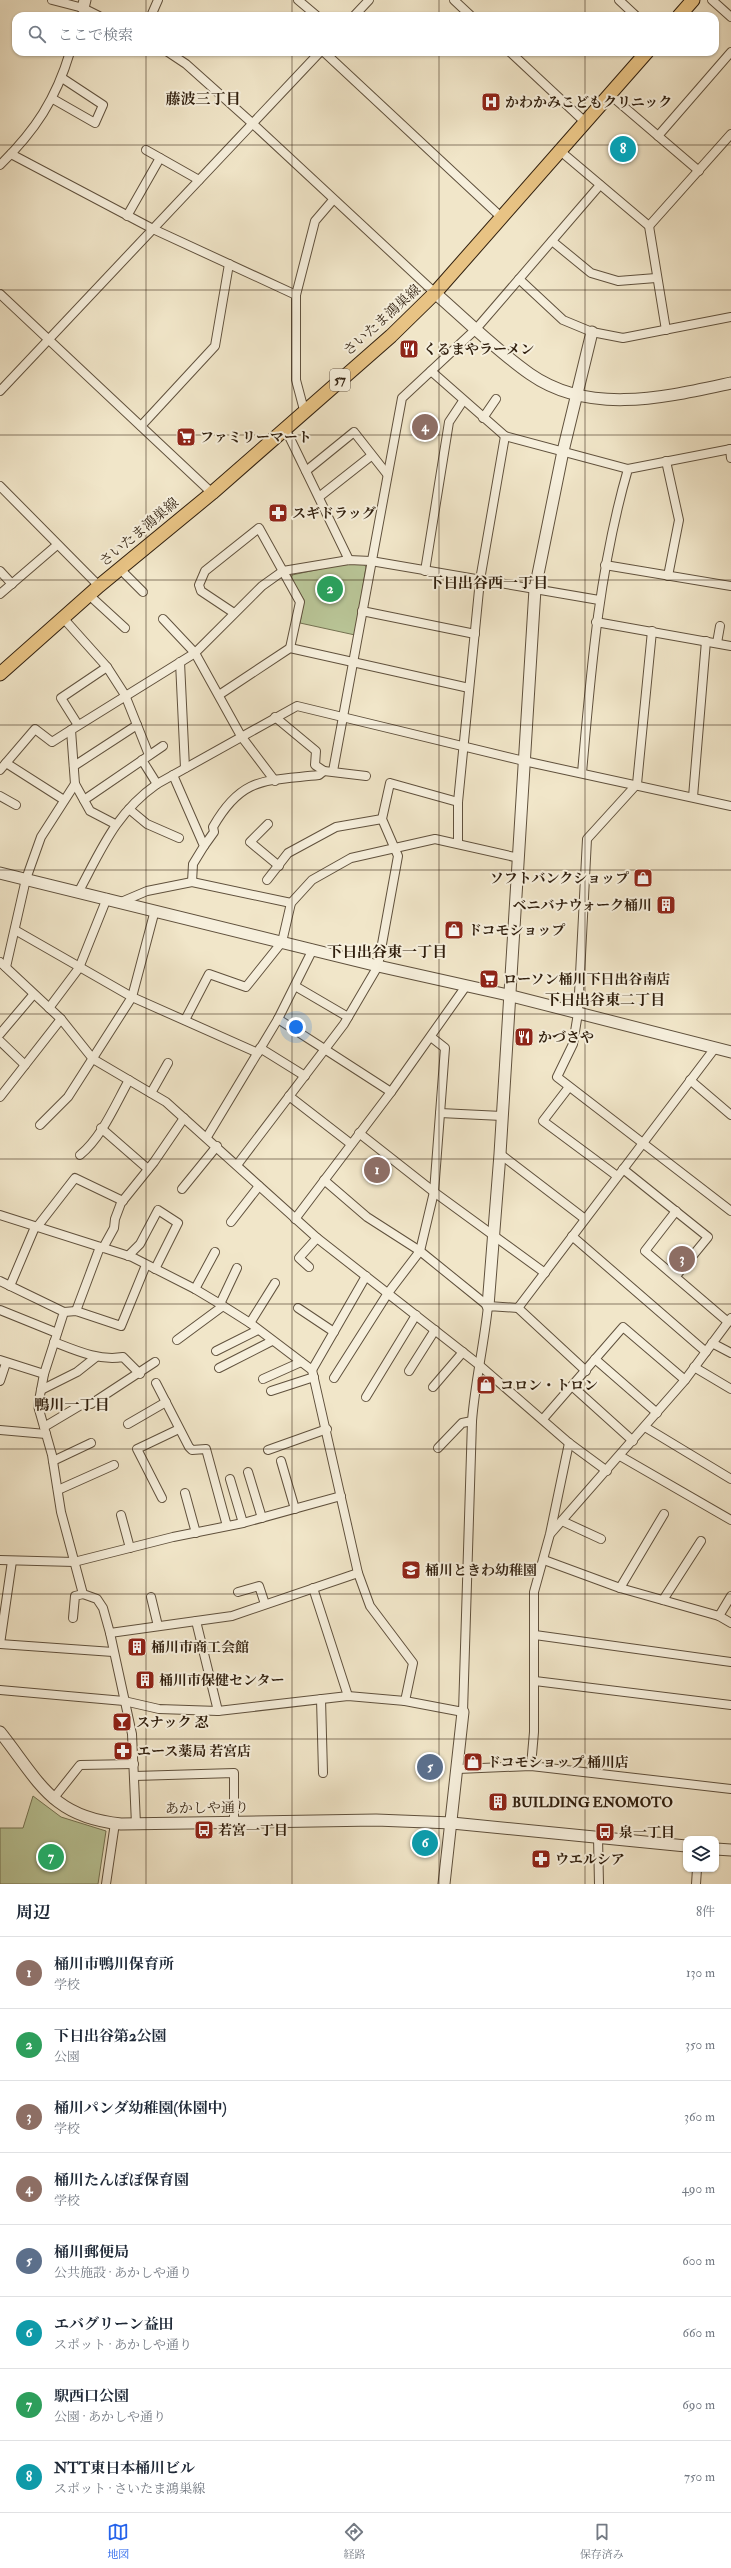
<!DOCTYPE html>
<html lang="ja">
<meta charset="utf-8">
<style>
:root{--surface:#fff;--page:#f2f2f3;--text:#1f2937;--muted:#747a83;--line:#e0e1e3;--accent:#2563eb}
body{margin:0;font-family:"IM FELL Double Pica","Noto Serif JP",serif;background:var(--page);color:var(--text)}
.controls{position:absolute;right:12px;bottom:12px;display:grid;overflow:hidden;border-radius:8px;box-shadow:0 1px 3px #0004}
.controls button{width:36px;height:36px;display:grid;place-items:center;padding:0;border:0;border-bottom:1px solid var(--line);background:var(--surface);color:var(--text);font:20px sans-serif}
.you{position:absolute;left:296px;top:1027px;width:14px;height:14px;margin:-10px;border:3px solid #fff;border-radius:50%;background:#1a73e8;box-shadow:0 0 0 6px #1a73e833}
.badge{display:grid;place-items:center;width:26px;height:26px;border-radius:50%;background:var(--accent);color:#fff;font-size:13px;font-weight:700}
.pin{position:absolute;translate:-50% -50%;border:2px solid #fff;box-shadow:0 1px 4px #0006}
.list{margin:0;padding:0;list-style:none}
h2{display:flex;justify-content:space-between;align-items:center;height:52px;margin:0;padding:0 16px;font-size:17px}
h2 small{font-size:13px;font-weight:400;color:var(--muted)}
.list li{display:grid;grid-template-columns:26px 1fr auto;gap:12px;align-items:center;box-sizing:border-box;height:72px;padding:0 16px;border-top:1px solid var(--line)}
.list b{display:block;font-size:15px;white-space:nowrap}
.list p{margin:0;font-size:13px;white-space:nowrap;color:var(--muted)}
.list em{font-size:13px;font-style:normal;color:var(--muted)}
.icon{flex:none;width:22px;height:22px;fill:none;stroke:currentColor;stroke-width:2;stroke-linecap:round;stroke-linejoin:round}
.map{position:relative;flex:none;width:731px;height:1884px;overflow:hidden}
.search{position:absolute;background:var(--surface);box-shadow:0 1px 3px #0004;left:12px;right:12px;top:12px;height:44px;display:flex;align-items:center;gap:10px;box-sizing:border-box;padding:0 14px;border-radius:12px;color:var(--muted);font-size:15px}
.sheet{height:628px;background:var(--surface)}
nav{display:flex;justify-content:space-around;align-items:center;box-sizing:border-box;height:56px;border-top:1px solid var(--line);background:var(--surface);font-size:11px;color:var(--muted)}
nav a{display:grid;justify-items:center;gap:2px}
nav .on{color:var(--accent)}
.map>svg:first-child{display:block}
.green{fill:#b9c597;stroke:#747252}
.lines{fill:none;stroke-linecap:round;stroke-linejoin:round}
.minor-casing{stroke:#60513d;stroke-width:10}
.tertiary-casing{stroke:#60513d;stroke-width:13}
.primary-casing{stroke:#301f0e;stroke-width:15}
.minor{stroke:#f6efdc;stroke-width:8}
.tertiary{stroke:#f6efdc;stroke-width:11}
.primary{stroke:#e8c384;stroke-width:13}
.grid{fill:none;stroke:#301f0e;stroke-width:1;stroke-opacity:0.55}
.labels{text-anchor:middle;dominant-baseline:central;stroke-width:4;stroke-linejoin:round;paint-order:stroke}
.shield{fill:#f6efdc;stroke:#6b5d4c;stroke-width:1}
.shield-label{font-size:13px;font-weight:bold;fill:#301f0e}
.poi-label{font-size:14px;font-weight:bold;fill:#301f0e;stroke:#f6efdc;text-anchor:start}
.street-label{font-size:14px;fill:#301f0e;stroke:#f6efdc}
.neighbourhood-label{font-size:15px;font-weight:bold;fill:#301f0e;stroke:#f6efdc}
</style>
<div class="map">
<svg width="731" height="1884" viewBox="0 0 731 1884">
<rect width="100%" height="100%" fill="#f1e6c9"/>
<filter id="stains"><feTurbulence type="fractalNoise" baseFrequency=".005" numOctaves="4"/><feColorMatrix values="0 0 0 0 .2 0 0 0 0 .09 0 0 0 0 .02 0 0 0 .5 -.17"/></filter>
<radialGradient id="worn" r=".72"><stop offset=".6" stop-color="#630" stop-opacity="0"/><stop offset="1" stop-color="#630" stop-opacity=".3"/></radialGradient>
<g class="green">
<path d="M353 562 364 564 366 567 355 635 300 623 304 600 291 578 292 575Z"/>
<path d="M33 1796 61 1817 106 1831 98 1884H0V1828H23Z"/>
</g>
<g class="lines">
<g class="minor-casing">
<g id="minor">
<path d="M52 0 83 8 99 16"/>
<path d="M298 0 317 16"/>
<path d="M454 0 471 16"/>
<path d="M619 0 636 16"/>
<path d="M712 0 731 17"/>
<path d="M151 16 158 0"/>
<path d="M354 16 369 0"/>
<path d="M168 52 186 64 252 123 435 293"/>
<path d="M324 52 501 217"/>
<path d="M510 52 585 122"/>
<path d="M609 94 699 171"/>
<path d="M53 99 95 123 103 105 62 78"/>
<path d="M658 136 731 52"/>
<path d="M146 150 199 180"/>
<path d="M559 150 649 226 666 330"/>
<path d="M11 154 153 229 296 295"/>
<path d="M0 165C35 131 56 99 70 52"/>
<path d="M127 216 160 158"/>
<path d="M649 226 731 134"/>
<path d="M552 241 591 273 618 281 656 278"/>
<path d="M519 279 563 320 592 332 623 338 731 317"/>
<path d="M0 294 212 493"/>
<path d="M431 371 505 436 628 469"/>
<path d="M0 391 320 52"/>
<path d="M304 410 296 380V295L315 221 333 200"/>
<path d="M483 418 496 399"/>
<path d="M141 426 215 346 229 264"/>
<path d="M285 428 349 560"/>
<path d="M730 449 731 458"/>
<path d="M666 461 679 520 668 576"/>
<path d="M306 471 354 432 387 474"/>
<path d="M0 486 99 586"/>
<path d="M319 497 371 456"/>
<path d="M605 565 731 586"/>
<path d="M120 569 143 592"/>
<path d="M0 571 12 584"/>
<path d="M425 571 449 422 463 401"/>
<path d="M0 594 57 545"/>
<path d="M89 595 125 628"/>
<path d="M362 611 475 634"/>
<path d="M234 613 201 591 199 585 205 571 259 528 300 602 290 648"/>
<path d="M64 619 107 667 125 695 149 755"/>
<path d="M163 619 195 653 241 736 275 781"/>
<path d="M596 622 731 646"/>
<path d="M652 631 637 784 587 839 578 1013 573 1044 557 1077 731 1211"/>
<path d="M717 643 720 626"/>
<path d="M180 662 185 768"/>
<path d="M219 695 290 648 469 688"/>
<path d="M275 717 316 751 315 765 324 771 366 776"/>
<path d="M78 725 61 698 107 667"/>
<path d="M142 760 157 784"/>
<path d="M6 763 64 800"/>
<path d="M74 766 137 725"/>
<path d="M0 770 35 729 52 742 71 730"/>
<path d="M333 771 402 398 476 329 600 185"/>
<path d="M582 773C591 670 599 569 628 469L731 449"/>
<path d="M173 775 204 846 193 864 192 882"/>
<path d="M0 796 16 805"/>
<path d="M693 797 706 641"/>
<path d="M84 800 163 746"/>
<path d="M129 809 147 824 179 838"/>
<path d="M115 824 90 811 75 784 71 730 195 653 262 586 283 571 349 560 371 561 599 600"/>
<path d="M268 824 250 842 279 866"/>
<path d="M458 843V802L480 580 505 436"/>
<path d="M204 846 214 832 213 827C242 776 265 781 319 775L324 771"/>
<path d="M267 880 288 853 336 827 382 819"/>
<path d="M79 891C102 848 116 813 157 784L297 706 524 761 731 806"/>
<path d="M121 902 147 891 192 882 291 903"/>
<path d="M15 930 132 997 258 1053"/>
<path d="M0 962 61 1019 93 1059 166 1102 317 1238 478 1364 569 1443 607 1471"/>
<path d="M6 967 26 879 41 837 75 784"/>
<path d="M295 986 348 1017"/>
<path d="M49 1008 79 968 107 898"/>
<path d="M278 1019 391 1092"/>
<path d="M185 1020 209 974 246 987 282 942 291 903 312 880 351 858 435 839 519 858"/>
<path d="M0 1034 33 995"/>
<path d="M0 1041 25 1065"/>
<path d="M260 1048 305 1076"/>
<path d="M690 1080 731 1115"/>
<path d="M569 1087 543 1121 617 1176"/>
<path d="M151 1093 168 1063"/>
<path d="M289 1096 351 1144"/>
<path d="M0 1097 61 1019"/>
<path d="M440 1113 502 1116"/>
<path d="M40 1125 68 1097 132 997 155 910"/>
<path d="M101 1128 148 1169"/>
<path d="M359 1133 434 1192 545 1273"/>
<path d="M207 1137 278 1019 313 949"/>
<path d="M500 1154 585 1219"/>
<path d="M80 1155C102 1137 115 1105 129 1080"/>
<path d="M237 1165 344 1024 378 966 398 856 382 819 390 783 458 802"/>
<path d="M623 1169 708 1237 676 1276"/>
<path d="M324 1180 367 1217 420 1251 488 1306"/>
<path d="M182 1189 217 1146"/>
<path d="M676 1211 645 1251 728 1322"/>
<path d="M0 1215 132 1257 195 1289 220 1304 250 1323 312 1370 358 1573 370 1606 413 1663 405 1701"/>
<path d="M295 1219 391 1092 466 986"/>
<path d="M231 1222 259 1186"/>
<path d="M37 1227 75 1178 123 1201"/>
<path d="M572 1236 706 1352"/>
<path d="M103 1248 114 1228 115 1219 121 1203 154 1162 184 1118"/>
<path d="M128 1256 140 1244 158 1210 178 1223 155 1269"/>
<path d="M309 1267 299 1258 317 1238"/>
<path d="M0 1281 64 1312 44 1374 38 1406 52 1455 61 1512 83 1594 97 1599 103 1608 110 1633 132 1734 136 1824"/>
<path d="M10 1286 35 1227"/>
<path d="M195 1289 215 1252"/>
<path d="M220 1304 237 1268"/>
<path d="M298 1308 334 1332"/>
<path d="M518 1308 586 1371"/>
<path d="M0 1310 57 1333"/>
<path d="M76 1311 100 1247"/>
<path d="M64 1312 76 1311 121 1326 146 1265"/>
<path d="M250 1323 275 1283"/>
<path d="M177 1340 223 1306"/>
<path d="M54 1342C77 1351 99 1361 123 1357L140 1374"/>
<path d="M712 1343 731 1353"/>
<path d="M216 1351 258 1330"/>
<path d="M595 1359 657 1413"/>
<path d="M0 1360 44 1374"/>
<path d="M694 1367 731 1389"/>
<path d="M219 1368 272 1341"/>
<path d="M312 1370 366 1276"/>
<path d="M409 1371 435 1330"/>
<path d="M334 1378 388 1293 420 1251 434 1192 445 1048 431 1037"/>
<path d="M263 1379 301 1362"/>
<path d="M0 1381 6 1363"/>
<path d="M156 1383 189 1447 192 1450 206 1449 227 1526"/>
<path d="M572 1386 633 1441"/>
<path d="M433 1387 463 1352"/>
<path d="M41 1390 77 1372 96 1357"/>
<path d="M271 1391 314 1377"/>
<path d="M366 1397 416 1315"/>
<path d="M543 1419 623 1327 685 1380"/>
<path d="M128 1424 166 1402"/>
<path d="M44 1427 86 1402 91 1404 155 1362"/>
<path d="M645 1427 731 1479"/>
<path d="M0 1430 46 1434"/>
<path d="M438 1448 462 1423 472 1421"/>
<path d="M268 1450 327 1429"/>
<path d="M620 1456 731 1520"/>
<path d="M53 1461 91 1443"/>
<path d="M281 1461 295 1509"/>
<path d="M248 1472 262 1518"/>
<path d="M230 1479 243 1523"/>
<path d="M58 1490 114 1465"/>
<path d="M185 1493 196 1533"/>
<path d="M162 1498 137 1449 179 1429"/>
<path d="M121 1515 130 1548"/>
<path d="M562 1521 601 1539"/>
<path d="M551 1533 685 1380 731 1318"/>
<path d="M0 1560 74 1562 173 1537 243 1523 341 1496"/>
<path d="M544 1560 620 1588 719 1616 731 1623"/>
<path d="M313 1588 348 1696"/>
<path d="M620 1588 664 1514"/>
<path d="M238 1592 259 1586 265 1604"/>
<path d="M151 1597 158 1626"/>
<path d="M663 1600 701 1541"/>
<path d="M719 1616 731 1596"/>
<path d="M73 1618 75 1596 83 1594"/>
<path d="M196 1621 218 1711"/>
<path d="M110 1633 232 1616 358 1573"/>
<path d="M535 1635 731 1662"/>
<path d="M0 1644 113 1652"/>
<path d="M0 1644 12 1561"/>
<path d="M535 1681 731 1705"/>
<path d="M0 1690 124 1701 159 1709 218 1711 348 1696 405 1701 463 1712 472 1421C475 1382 484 1345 488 1306L518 1308 715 1048"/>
<path d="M321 1699 323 1773"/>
<path d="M531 1766 534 1732V1592L550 1534 569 1443"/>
<path d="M458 1769 531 1766 731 1789"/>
<path d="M135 1776 234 1773V1822"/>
<path d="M53 1799 80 1765 134 1764"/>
<path d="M598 1837 599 1884"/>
<path d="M106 1884 115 1823"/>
<path d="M696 1884 697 1869"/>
</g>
</g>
<g class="tertiary-casing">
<g id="tertiary">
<path d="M83 8 85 0"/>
<path d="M435 293C466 320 497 351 530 374 590 416 666 397 731 383"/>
<path d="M0 873 378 966 508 995 731 1052"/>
<path d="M488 1306 500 1154 535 589 563 451 592 332"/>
<path d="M0 1732C39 1781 51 1817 121 1824L376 1820 452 1823 686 1846"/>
<path d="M716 1849 731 1850"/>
<path d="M444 1884 463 1712"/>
</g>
</g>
<g class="primary-casing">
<g id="primary">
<path d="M679 16 693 0"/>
<path d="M0 674 99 586 212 493 391 336 435 293 647 52"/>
</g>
</g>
<use href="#minor" class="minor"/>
<use href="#tertiary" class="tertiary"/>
<use href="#primary" class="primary"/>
</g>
<path class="grid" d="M146 0V16M292 0V16M439 0V16M585 0V16M146 52V1884M292 52V1884M439 52V1884M585 52V1884M0 145H731M0 290H731M0 435H731M0 580H731M0 725H731M0 870H731M0 1014H731M0 1159H731M0 1304H731M0 1449H731M0 1594H731M0 1739H731"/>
<defs>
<g id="hospital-square" transform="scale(1)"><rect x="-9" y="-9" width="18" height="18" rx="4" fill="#8f2418" stroke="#f6efdc"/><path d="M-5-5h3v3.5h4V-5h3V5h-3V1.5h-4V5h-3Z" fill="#fff"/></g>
<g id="restaurant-square" transform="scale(1)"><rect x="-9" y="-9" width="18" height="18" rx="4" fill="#8f2418" stroke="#f6efdc"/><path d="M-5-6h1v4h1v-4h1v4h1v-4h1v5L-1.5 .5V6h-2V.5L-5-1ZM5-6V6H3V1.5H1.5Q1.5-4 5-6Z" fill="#fff"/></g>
<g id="supermarket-square" transform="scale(1)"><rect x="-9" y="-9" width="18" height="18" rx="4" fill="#8f2418" stroke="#f6efdc"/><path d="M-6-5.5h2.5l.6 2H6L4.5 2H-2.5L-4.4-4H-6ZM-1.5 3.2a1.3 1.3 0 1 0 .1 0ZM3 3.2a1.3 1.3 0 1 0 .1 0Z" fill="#fff"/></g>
<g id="pharmacy-square" transform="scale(1)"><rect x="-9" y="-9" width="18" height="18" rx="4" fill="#8f2418" stroke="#f6efdc"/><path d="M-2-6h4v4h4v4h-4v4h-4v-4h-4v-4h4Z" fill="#fff"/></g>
<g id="shop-square" transform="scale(1)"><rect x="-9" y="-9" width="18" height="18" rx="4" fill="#8f2418" stroke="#f6efdc"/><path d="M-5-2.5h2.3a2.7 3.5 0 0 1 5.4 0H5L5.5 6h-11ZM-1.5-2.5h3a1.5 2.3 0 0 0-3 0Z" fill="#fff"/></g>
<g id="building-square" transform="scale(1)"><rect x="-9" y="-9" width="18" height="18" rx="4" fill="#8f2418" stroke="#f6efdc"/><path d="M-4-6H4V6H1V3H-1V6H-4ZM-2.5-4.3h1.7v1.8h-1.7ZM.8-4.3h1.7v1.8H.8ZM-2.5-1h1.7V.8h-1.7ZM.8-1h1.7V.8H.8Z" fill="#fff"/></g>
<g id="school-square" transform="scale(1)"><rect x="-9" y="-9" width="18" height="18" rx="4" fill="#8f2418" stroke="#f6efdc"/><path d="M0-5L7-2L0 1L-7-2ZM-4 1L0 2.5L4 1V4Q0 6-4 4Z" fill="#fff"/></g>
<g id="bar-square" transform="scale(1)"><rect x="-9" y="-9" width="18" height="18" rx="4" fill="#8f2418" stroke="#f6efdc"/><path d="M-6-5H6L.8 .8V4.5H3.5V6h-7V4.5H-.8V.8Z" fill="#fff"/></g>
<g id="bus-square" transform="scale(1)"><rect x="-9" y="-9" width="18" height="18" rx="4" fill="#8f2418" stroke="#f6efdc"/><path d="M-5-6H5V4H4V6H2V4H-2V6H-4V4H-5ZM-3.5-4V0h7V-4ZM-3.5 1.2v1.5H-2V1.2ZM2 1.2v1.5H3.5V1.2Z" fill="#fff"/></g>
</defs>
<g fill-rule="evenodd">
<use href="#hospital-square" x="491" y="102"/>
<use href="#restaurant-square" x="409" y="349"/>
<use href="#supermarket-square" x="186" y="437"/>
<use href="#pharmacy-square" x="278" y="513"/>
<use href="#shop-square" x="643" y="878"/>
<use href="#building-square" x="666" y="905"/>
<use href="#shop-square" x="454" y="930"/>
<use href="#supermarket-square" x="489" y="979"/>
<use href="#restaurant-square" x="524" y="1037"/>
<use href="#shop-square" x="486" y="1385"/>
<use href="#school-square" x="411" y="1570"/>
<use href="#building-square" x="137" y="1647"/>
<use href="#building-square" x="145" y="1680"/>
<use href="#bar-square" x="122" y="1722"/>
<use href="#pharmacy-square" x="123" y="1751"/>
<use href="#shop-square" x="473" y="1762"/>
<use href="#building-square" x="498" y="1802"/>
<use href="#bus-square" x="204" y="1830"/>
<use href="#bus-square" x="605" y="1832"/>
<use href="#pharmacy-square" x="541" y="1859"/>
</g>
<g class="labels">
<rect class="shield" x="330" y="369" width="20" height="22" rx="3"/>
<g class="shield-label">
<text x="340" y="380">57</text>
</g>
<g class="poi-label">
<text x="505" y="102">かわかみこどもクリニック</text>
<text x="423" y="349">くるまやラーメン</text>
<text x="200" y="437">ファミリーマート</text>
<text x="292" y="513">スギドラッグ</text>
<text x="629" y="878" text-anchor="end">ソフトバンクショップ</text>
<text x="652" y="905" text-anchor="end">ベニバナウォーク桶川</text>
<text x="468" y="930">ドコモショップ</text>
<text x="503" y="979">ローソン桶川下日出谷南店</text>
<text x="538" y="1037">かづさや</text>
<text x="500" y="1385">コロン・トロン</text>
<text x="425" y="1570">桶川ときわ幼稚園</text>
<text x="151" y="1647">桶川市商工会館</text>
<text x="159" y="1680">桶川市保健センター</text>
<text x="136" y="1722">スナック 忍</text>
<text x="137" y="1751">エース薬局 若宮店</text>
<text x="487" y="1762">ドコモショップ 桶川店</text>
<text x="512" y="1802">BUILDING ENOMOTO</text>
<text x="218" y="1830">若宮一丁目</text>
<text x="619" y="1832">泉一丁目</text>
<text x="555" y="1859">ウエルシア</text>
</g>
<g class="street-label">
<text transform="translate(382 320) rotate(-42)">さいたま鴻巣線</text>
<text transform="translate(139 532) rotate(-40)">さいたま鴻巣線</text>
<text transform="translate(207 1808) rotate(-1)">あかしや通り</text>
</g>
<g class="neighbourhood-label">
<text x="203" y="99">藤波三丁目</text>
<text x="488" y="583">下日出谷西一丁目</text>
<text x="387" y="952">下日出谷東一丁目</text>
<text x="605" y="1000">下日出谷東二丁目</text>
<text x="72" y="1405">鴨川一丁目</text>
</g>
</g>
<rect width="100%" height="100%" filter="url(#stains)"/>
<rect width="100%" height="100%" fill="url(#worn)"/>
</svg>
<div class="controls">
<button><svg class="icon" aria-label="layers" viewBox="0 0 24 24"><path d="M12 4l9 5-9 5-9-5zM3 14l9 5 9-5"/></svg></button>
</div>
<div class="you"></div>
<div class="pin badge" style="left:377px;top:1170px;background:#8d6e63">1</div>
<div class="pin badge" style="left:330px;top:589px;background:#2e9e5b">2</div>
<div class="pin badge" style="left:682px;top:1259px;background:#8d6e63">3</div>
<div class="pin badge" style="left:425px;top:427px;background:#8d6e63">4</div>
<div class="pin badge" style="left:430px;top:1767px;background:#5c6f8a">5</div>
<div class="pin badge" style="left:425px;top:1843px;background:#0f9aa8">6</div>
<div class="pin badge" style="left:51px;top:1857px;background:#2e9e5b">7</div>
<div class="pin badge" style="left:623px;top:149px;background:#0f9aa8">8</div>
<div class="search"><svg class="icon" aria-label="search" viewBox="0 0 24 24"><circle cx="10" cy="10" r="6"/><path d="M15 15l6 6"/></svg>ここで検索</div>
</div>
<section class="sheet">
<h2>周辺<small>8件</small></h2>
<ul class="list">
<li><span class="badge" style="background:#8d6e63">1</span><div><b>桶川市鴨川保育所</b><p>学校</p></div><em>130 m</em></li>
<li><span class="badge" style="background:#2e9e5b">2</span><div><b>下日出谷第2公園</b><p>公園</p></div><em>350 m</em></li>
<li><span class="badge" style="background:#8d6e63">3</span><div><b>桶川パンダ幼稚園(休園中)</b><p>学校</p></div><em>360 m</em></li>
<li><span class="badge" style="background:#8d6e63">4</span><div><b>桶川たんぽぽ保育園</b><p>学校</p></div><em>490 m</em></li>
<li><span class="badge" style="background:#5c6f8a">5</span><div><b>桶川郵便局</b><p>公共施設 · あかしや通り</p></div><em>600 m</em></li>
<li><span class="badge" style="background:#0f9aa8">6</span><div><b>エバグリーン益田</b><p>スポット · あかしや通り</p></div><em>660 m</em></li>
<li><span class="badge" style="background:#2e9e5b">7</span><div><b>駅西口公園</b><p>公園 · あかしや通り</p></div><em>690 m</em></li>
<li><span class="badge" style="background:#0f9aa8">8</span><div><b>NTT東日本桶川ビル</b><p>スポット · さいたま鴻巣線</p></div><em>750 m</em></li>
</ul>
</section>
<nav>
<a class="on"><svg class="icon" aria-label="map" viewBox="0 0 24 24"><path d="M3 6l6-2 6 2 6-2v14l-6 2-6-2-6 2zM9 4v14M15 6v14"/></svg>地図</a>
<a><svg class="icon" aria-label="directions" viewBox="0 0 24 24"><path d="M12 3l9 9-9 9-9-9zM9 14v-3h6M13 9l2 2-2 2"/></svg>経路</a>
<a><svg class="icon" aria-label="saved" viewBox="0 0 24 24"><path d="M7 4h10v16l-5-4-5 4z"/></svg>保存済み</a>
</nav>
